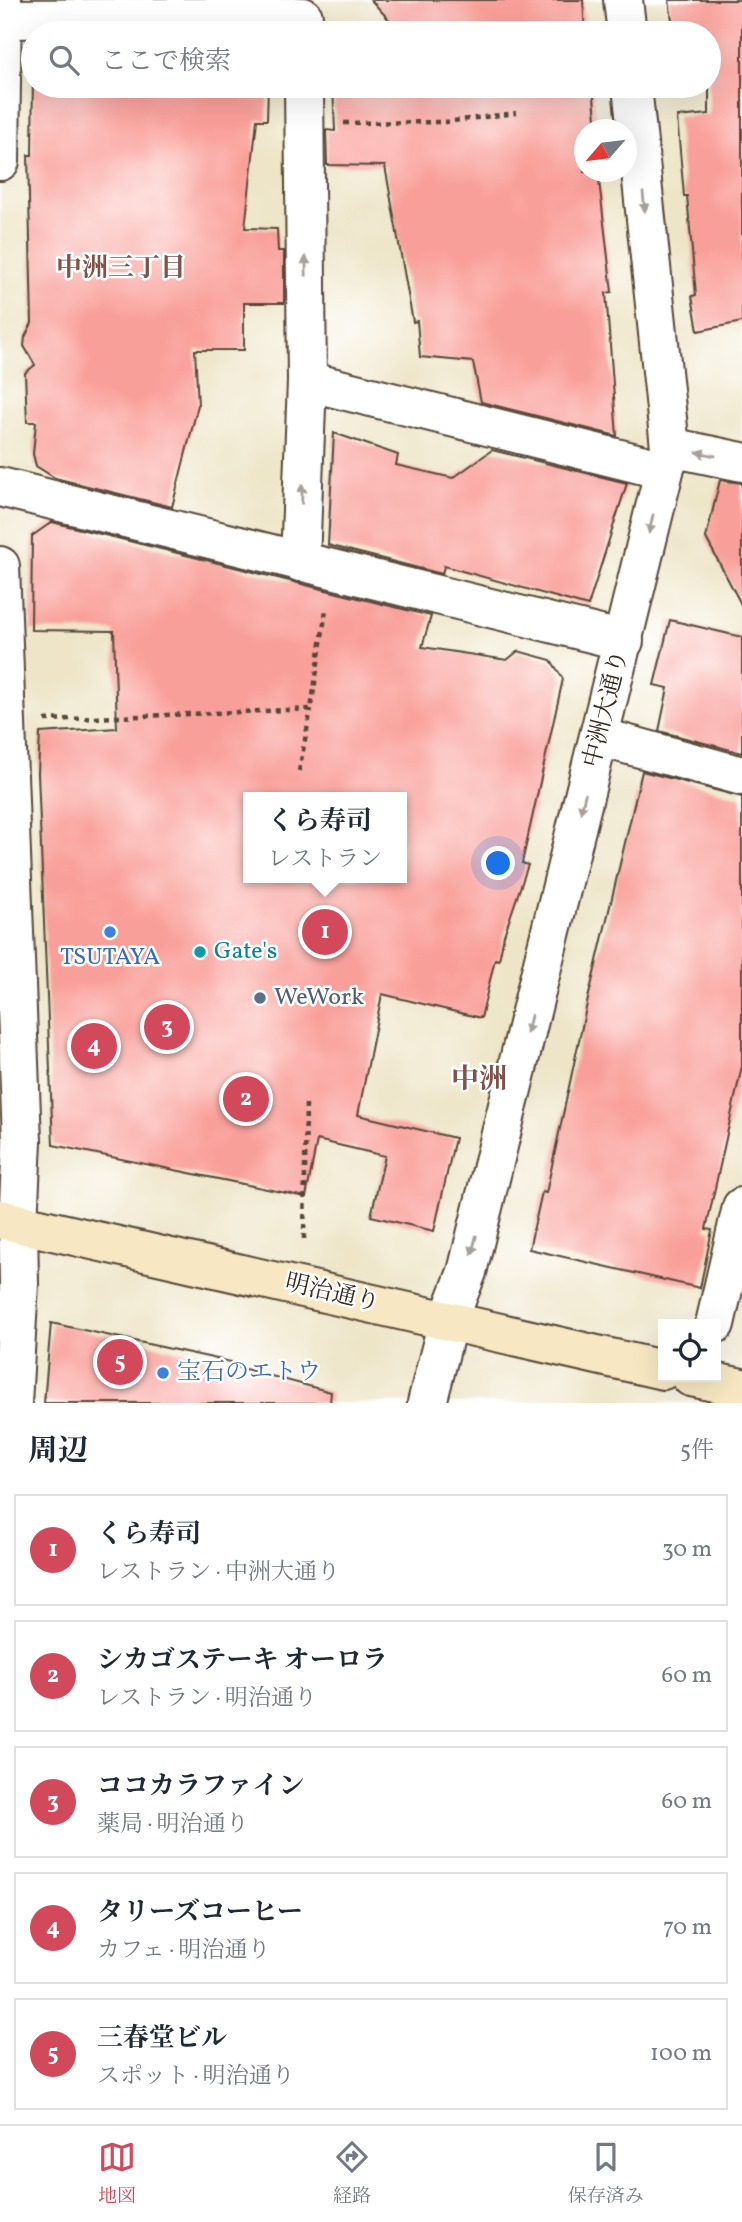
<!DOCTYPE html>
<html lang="ja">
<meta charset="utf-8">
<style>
:root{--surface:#fff;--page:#f6f6f7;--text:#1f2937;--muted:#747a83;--line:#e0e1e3;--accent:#d1495b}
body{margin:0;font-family:Vollkorn,"Noto Serif JP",serif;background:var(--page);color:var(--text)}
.controls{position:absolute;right:21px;bottom:21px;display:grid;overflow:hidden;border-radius:0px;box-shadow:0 7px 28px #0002}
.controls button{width:63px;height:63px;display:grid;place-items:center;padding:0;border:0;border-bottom:2px solid var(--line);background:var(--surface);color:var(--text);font:35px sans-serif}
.compass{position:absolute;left:574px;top:119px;width:63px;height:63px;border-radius:50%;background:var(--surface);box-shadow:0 7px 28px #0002;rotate:242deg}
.you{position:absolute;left:499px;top:864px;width:24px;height:24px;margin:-18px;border:5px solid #fff;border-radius:50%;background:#1a73e8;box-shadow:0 0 0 10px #1a73e833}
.badge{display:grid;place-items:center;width:46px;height:46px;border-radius:50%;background:var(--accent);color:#fff;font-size:23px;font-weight:700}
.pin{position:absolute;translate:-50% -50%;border:4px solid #fff;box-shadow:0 2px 7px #0006}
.popup{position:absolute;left:243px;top:792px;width:164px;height:91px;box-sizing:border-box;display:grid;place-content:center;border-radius:0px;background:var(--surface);filter:drop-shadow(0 2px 5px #0005);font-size:23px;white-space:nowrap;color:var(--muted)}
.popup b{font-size:26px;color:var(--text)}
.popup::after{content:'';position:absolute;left:50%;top:100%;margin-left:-14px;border:14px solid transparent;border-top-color:var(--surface)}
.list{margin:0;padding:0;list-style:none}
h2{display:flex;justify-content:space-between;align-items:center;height:91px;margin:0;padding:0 28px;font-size:30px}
h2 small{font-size:23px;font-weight:400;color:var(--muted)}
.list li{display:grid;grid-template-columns:46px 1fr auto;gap:21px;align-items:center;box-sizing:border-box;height:112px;margin:0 14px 14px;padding:0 14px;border:2px solid var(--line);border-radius:0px}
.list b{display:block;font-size:26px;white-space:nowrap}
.list p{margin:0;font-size:23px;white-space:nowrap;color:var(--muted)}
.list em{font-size:23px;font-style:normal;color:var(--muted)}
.icon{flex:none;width:38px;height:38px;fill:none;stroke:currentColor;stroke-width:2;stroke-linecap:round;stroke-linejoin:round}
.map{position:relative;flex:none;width:742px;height:1403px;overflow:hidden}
.search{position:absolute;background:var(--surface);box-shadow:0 7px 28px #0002;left:21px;right:21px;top:21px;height:77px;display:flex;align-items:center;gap:18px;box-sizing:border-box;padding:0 24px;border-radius:38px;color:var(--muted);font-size:26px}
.sheet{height:721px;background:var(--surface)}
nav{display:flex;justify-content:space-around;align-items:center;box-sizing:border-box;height:98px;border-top:2px solid var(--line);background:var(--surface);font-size:19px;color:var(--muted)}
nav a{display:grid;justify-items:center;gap:4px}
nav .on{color:var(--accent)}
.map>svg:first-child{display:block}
.building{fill:#f99f99;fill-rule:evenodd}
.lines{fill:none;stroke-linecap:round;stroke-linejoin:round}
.street-casing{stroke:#564638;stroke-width:42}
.secondary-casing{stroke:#564638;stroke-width:42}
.path{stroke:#564638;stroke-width:4.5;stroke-dasharray:5 5;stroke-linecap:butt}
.street{stroke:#fff;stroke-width:38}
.secondary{stroke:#f7e8c3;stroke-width:38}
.oneway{fill:#a79f9a}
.shop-dot{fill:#3f7fe0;stroke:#fff;stroke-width:2.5}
.culture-dot{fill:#0f9aa8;stroke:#fff;stroke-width:2.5}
.service-dot{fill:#5c6f8a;stroke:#fff;stroke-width:2.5}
.labels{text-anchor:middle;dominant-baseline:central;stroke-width:5;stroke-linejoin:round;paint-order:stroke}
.street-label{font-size:24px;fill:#3b2a1e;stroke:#fff}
.culture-label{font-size:24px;fill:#0d838f;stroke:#fff;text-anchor:start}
.shop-label{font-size:24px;fill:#366cbe;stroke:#fff}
.service-label{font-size:24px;fill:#4e5e75;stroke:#fff;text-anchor:start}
.neighbourhood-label{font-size:26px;font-weight:bold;fill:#7e5349;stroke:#fff}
.quarter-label{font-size:28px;font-weight:bold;fill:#7e5349;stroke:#fff}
</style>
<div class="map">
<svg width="742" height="1403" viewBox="0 0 742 1403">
<rect width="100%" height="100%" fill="#fff"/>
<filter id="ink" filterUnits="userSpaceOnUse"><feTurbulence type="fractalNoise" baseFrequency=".0143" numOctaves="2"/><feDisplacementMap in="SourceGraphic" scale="14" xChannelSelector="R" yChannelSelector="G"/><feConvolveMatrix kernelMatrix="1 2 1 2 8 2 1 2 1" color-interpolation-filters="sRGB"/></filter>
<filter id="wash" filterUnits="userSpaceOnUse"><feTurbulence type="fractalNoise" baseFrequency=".00686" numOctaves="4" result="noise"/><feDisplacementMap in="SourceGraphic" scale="28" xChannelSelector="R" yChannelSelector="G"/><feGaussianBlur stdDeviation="1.57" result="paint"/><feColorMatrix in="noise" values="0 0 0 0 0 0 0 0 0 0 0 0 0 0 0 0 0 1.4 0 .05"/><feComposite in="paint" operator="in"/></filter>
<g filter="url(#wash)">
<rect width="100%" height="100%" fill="#eee5c8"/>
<g id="blocks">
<g class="building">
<path d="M371 0H583L585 33H401Z"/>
<path d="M669 0H742V322L698 331 692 296 696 295 687 196H684L677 117 709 114V33H674Z"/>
<path d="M30 41H33V86H268L267 120H257L245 228 277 229 278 251H284V303H244V350H195L198 405 172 507 55 478 36 466 33 454 36 422H27L25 373 35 365 24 346 25 337 32 323 28 155H32L33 72H29Z"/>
<path d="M333 86H593L597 130H584V172H598L612 292 606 293 617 436 481 402 473 362 420 357 417 321 413 322 385 166 327 165 326 130 335 131Z"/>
<path d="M334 433 398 455 396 465 453 478 492 450 627 483 588 606 444 566 442 574 328 545Z"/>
<path d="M720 480 742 483V606L706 538Z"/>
<path d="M52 522 431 616 422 647 507 660 518 651 551 660 563 679 522 863 528 865 504 935 499 960 495 959 481 1018 382 994 358 1115 455 1138 434 1231 371 1216 385 1156 317 1140 306 1197 53 1145 38 773 40 733 117 728 114 631 31 630 32 536ZM248 797H402V878H248Z"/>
<path d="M670 620 742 637V753L659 731 668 688 654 685Z"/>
<path d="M642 771 742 797V1066L706 1229 712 1230 700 1288 529 1249 542 1192 546 1193 588 999Z"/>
<path d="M51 1323 231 1362 230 1365 331 1392 330 1403H44Z"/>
</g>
</g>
</g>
<g filter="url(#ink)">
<use href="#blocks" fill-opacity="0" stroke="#564638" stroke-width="2"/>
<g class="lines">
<g class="street-casing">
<g id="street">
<path d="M623 0 627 33"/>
<path d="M1 19 303 17"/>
<path d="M0 161 2 0"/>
<path d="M307 381 664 470"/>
<path d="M670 447 742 462"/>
<path d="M0 487 624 641"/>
<path d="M300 562 307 381 304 86"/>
<path d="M0 566 22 1141 18 1223 19 1284 12 1403"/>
<path d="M600 737 742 776"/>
<path d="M715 1324 742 1207"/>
<path d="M427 1403 448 1321 467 1272 670 447 632 86"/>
</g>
</g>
<g class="secondary-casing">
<g id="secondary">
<path d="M0 1219 663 1370"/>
<path d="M691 1377 742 1388"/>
</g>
</g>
<g class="path">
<path d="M344 123 445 122 516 113"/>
<path d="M45 720 311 709 326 610"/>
<path d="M299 771 311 709"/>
<path d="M304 1239 306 1101"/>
</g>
<use href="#street" class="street"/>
<use href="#secondary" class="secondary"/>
</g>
<defs><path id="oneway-solid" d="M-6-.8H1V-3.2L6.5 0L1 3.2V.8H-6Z" transform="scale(1.75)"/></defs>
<g class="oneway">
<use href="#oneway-solid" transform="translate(644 202) rotate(84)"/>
<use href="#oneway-solid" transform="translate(306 266) rotate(-91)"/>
<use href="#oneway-solid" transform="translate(706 454) rotate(-168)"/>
<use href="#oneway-solid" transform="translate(302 494) rotate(-88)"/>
<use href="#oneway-solid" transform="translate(651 524) rotate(103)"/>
<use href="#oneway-solid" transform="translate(583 803) rotate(104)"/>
<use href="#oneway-solid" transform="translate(529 1024) rotate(104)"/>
<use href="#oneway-solid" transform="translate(474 1245) rotate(104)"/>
</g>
</g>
<g class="shop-dot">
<circle cx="110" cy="932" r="7"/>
<circle cx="163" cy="1373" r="7"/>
</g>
<circle class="culture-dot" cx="200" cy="952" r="7"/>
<circle class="service-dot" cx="260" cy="998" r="7"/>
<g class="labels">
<g class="street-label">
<text transform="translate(607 709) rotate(-76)">中洲大通り</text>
<text transform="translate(332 1294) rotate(13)">明治通り</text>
</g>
<g class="culture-label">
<text x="214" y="952">Gate's</text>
</g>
<g class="shop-label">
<text x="110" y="958">TSUTAYA</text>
<text x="177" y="1373" text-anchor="start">宝石のエトウ</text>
</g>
<g class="service-label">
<text x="274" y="998">WeWork</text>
</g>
<g class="neighbourhood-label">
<text x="121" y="269">中洲三丁目</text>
</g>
<g class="quarter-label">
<text x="479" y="1080">中洲</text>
</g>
</g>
</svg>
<div class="controls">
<button><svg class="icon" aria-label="locate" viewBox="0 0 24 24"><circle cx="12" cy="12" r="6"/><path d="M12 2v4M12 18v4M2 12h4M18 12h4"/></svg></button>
</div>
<svg class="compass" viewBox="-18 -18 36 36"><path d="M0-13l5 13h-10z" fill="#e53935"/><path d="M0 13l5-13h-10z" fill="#747a83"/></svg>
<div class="you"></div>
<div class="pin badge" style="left:325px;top:932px">1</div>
<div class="popup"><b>くら寿司</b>レストラン</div>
<div class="pin badge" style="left:246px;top:1099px">2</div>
<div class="pin badge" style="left:167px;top:1027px">3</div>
<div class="pin badge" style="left:94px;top:1046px">4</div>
<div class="pin badge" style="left:120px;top:1362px">5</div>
<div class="search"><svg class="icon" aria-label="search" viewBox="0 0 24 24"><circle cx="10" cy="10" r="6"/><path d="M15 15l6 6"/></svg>ここで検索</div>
</div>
<section class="sheet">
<h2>周辺<small>5件</small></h2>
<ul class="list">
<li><span class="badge">1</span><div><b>くら寿司</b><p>レストラン · 中洲大通り</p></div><em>30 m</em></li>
<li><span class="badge">2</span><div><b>シカゴステーキ オーロラ</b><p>レストラン · 明治通り</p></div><em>60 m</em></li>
<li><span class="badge">3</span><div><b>ココカラファイン</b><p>薬局 · 明治通り</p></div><em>60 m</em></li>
<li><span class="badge">4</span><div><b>タリーズコーヒー</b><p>カフェ · 明治通り</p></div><em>70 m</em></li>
<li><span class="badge">5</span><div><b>三春堂ビル</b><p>スポット · 明治通り</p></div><em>100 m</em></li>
</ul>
</section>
<nav>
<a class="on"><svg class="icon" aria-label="map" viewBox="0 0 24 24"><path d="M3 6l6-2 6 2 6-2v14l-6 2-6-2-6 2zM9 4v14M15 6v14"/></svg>地図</a>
<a><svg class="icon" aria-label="directions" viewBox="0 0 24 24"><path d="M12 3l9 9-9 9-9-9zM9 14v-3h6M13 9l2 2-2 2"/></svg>経路</a>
<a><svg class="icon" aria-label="saved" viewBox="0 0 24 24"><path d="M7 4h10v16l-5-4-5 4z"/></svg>保存済み</a>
</nav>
